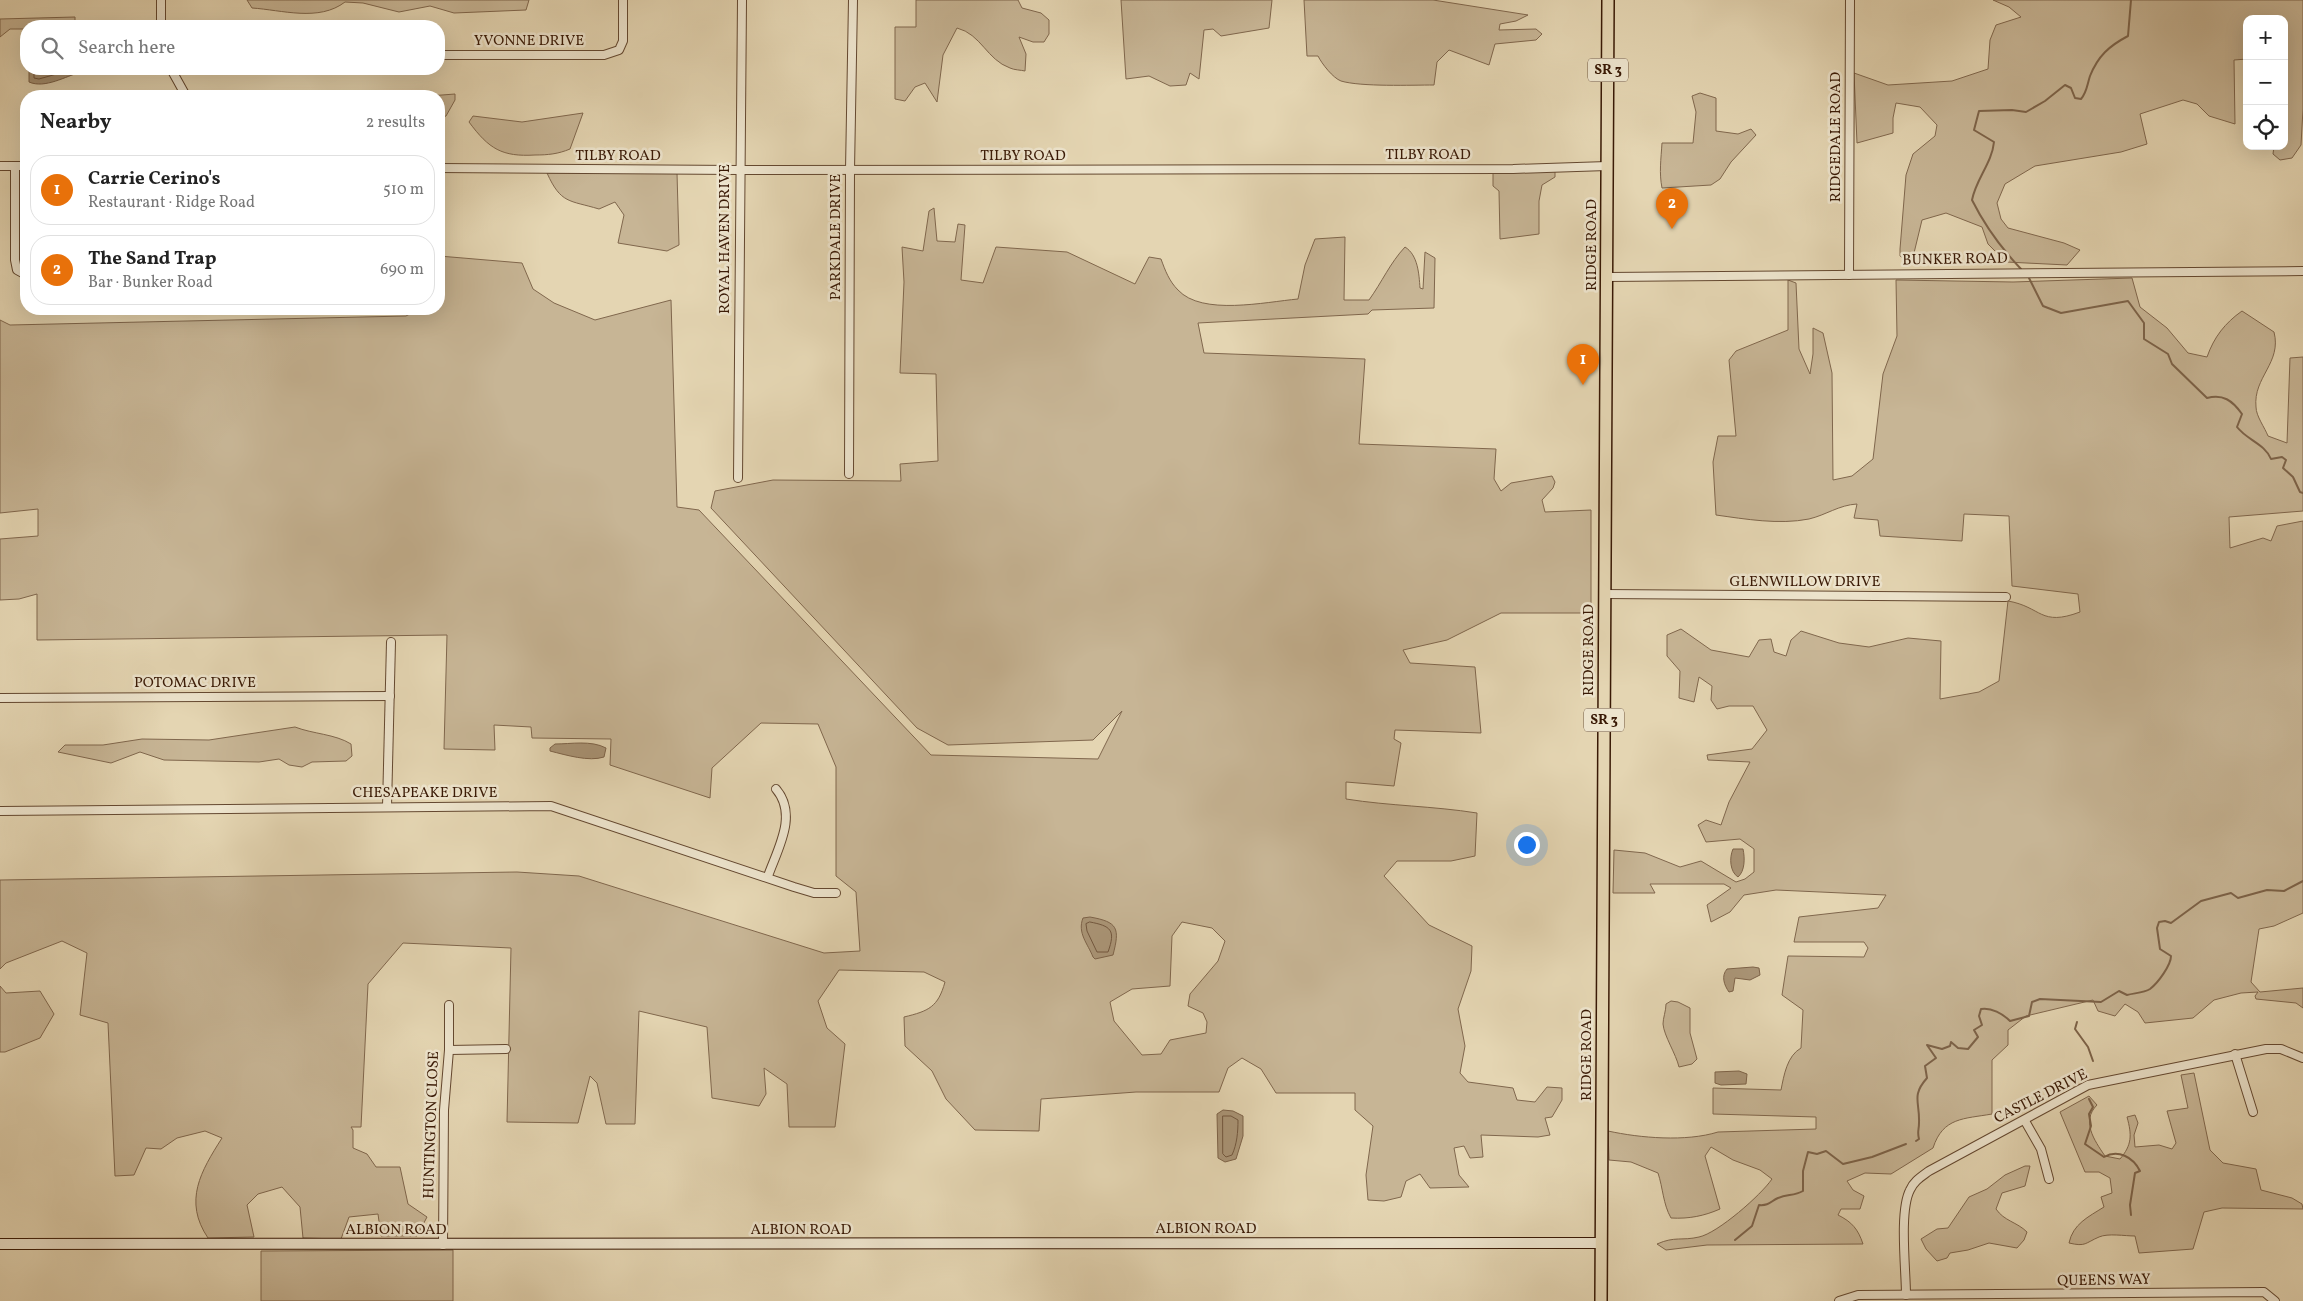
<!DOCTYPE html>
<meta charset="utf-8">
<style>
:root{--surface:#fff;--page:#f6f6f6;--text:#222;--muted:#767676;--line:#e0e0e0;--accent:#2563eb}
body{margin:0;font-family:Vollkorn,serif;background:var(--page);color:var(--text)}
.controls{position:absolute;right:15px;top:15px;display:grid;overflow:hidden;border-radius:10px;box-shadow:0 5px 20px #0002}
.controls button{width:45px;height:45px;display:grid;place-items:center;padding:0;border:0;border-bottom:1px solid var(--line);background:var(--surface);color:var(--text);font:25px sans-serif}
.you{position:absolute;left:1526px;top:844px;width:18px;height:18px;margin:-12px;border:4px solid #fff;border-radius:50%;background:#1a73e8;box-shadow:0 0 0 8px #1a73e833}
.badge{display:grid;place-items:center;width:32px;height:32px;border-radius:50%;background:var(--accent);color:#fff;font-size:16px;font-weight:700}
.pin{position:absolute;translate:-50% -41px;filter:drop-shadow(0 1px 2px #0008)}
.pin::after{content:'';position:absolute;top:26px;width:18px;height:15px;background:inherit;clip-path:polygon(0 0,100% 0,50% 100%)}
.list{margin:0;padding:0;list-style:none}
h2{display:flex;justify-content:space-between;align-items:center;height:65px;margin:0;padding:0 20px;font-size:21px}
h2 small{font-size:16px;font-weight:400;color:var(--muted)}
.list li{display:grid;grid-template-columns:32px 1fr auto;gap:15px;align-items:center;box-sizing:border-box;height:70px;margin:0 10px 10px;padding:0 10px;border:1px solid var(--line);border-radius:20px}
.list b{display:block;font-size:19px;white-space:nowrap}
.list p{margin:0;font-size:16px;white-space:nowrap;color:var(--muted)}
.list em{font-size:16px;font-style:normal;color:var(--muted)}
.icon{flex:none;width:28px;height:28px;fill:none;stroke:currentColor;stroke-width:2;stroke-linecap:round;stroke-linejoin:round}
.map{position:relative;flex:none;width:2303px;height:1301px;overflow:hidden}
.search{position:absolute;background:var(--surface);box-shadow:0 5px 20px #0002;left:20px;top:20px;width:425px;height:55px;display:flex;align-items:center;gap:12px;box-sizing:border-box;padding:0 18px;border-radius:20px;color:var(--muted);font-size:19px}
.panel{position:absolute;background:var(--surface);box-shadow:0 5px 20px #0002;left:20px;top:90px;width:425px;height:225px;border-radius:20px}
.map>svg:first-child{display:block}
.green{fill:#c7b595;stroke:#80674d;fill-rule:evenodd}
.water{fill:#aa9577;stroke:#7d6349}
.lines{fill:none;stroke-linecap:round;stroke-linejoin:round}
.shore{stroke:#72573e;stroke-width:1}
.stream{stroke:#7d6349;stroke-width:2}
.street-casing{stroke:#644830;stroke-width:10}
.secondary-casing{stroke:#391905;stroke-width:12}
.primary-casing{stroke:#391905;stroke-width:14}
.street{stroke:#ede4cd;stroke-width:8}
.secondary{stroke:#ede4cd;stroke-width:10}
.primary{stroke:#e4d5b2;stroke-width:11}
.labels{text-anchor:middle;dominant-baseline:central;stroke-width:5;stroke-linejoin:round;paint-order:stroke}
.shield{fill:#ede4cd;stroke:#6f5641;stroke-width:1}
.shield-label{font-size:14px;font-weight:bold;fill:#391905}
.street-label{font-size:15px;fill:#391905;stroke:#ede4cd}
</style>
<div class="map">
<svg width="2303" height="1301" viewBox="0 0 2303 1301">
<rect width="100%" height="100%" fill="#e4d5b2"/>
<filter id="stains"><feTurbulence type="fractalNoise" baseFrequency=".004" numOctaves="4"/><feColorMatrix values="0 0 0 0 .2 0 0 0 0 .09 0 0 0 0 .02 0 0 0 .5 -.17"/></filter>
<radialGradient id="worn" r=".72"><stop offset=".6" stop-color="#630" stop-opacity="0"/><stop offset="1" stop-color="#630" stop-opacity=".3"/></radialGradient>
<g class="green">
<path d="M247 0H529L526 10 454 13 430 6 399 12 363 3 345 2C319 22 282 10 252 8Z"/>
<path d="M916 0H1018L1022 8 1041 13 1049 20V34L1044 42H1033L1019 37 1026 54 1025 71C1021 70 1014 70 1010 68 987 60 981 34 957 28L943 55 937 102 925 83 915 87 905 101 895 99V27H916Z"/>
<path d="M1121 0H1272L1269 28 1221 36 1213 29 1204 30 1199 79 1190 73 1186 85 1170 86 1149 76 1126 79Z"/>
<path d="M1304 0H1433L1528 15 1516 21 1500 24 1499 30 1536 29 1542 34 1536 40 1495 44 1489 65 1449 50 1437 62 1434 85C1412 85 1361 87 1341 81 1333 78 1322 64 1318 56H1307Z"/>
<path d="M1993 0H2303V109L2301 145 2292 158 2280 160 2273 154 2274 146H2284V19H2247V59L2234 60 2235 124 2209 116 2197 104 2183 100 2140 114 2147 144 2121 152 2035 166 2005 184 1997 203 2001 219 2008 228 2064 243 2080 250 2067 265 2006 262 1988 244 1982 227 1946 213 1922 220 1914 253 1907 260 1900 256V249L1906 175 1913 154 1935 136 1937 125 1920 107 1896 103 1893 118V133L1857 143 1854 73 1888 85 1952 81 1988 69 1990 40 1996 25 2021 17 2009 7Z"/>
<path d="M75 17V23L69 26H26V29H10L0 37V19Z"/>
<path d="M273 91 291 96H243L244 95Z"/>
<path d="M1700 93 1716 98V131L1738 134 1751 129 1756 135 1731 162 1720 179 1711 185 1662 188C1659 173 1661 159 1662 143H1693L1696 112 1692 96Z"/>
<path d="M455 94V100L446 116 439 119V96H429Z"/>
<path d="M583 113 570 149C558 154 548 155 535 155 502 157 489 149 469 122L473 116 522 122Z"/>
<path d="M1555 171V177L1542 185 1539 201V234L1500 239 1499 191 1493 186V173Z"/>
<path d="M547 173H677L679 245 667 251 618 243 624 215 615 202 599 209C569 200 561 204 547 173Z"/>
<path d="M934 208 937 241 955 242 958 224 965 225 961 280 983 283 996 247 1067 252 1135 284 1149 257 1161 259C1165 270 1169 281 1178 290 1202 316 1265 302 1298 299L1305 265 1315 239 1345 237 1344 300H1369C1382 282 1390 263 1405 247 1418 255 1419 274 1420 288L1423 289 1425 252 1435 258 1434 308 1372 310 1368 314 1198 323 1204 353 1365 359 1359 444 1496 449 1494 479 1501 491 1511 483 1552 476 1555 482 1553 488 1542 500 1545 512 1591 510V613H1501L1447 640 1403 650 1410 663 1475 667 1481 733 1395 730 1394 739 1401 743 1394 786 1346 782V799C1390 806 1433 806 1477 813L1475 856 1451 861H1397L1384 876 1429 925 1472 946 1471 971 1458 1009 1465 1046 1460 1073 1468 1082 1513 1088 1517 1100 1535 1102 1547 1087 1562 1088V1100L1552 1117 1545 1118 1550 1135 1538 1137 1481 1135 1483 1157 1470 1158 1464 1146 1454 1148 1459 1175 1469 1187 1430 1188 1420 1174 1406 1181 1401 1197 1384 1201 1368 1200 1366 1175 1373 1126 1355 1110V1093H1276L1261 1069 1242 1058 1228 1068 1219 1092H1136L1041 1099 1039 1131 975 1130 946 1099 932 1071 905 1046 904 1017C929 1011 938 1007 945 982L924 972 839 970 818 1001 827 1028 845 1044 835 1127H789L787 1084 764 1068 766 1094 759 1106 712 1098 707 1027 639 1011 635 1124H606L597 1083 590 1076 578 1123 507 1122 511 948 403 943 368 984 361 1127H351L353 1130V1148L367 1154 376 1167H400L408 1204 427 1217 417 1236H381L378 1214 349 1217 341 1239 303 1238 300 1207 282 1187 258 1194 247 1205 254 1237 208 1238C183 1201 201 1171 222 1138L205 1131 177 1138 161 1149 146 1148 134 1175 115 1176 108 1023 80 1015 87 953 62 941 6 963 0 969V880L517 872 579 876 824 953 860 951 856 892 836 876V767L818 724 761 723 712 768 710 798 610 765 611 739 532 738 531 727 494 725 495 750 444 749 447 635 37 640V594L19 599 0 600V539L38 536V509L0 513V320L10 325 406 316 419 309H439V256L522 263 533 289 554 303 595 320 671 300 677 507 699 510 931 755 1098 759 1122 711 1093 740 948 745 917 728 711 508 715 491 773 480 901 481 900 464 938 461 936 374 900 373 904 282 902 247 923 251 929 211ZM1182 922 1212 928 1225 941 1218 961 1190 994 1188 1006 1203 1013 1207 1022 1206 1033 1170 1040 1161 1054 1142 1055 1114 1021 1110 1002 1132 989 1170 986 1172 936Z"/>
<path d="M2132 278 2140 307 2167 328 2188 353 2207 357C2214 337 2225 323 2242 311L2274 332C2282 363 2253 377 2256 407 2256 416 2265 428 2268 436L2287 443 2290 358 2303 357V511L2229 517 2230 548 2263 538 2271 541 2277 526 2303 521V913L2274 926 2259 929 2251 982 2260 992 2303 988V1008L2296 1003 2256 999 2255 996 2258 992 2241 993 2214 1000 2193 1018 2145 1023 2138 1012 2125 1004 2115 1016 2098 1011 2093 1000 2026 1016 2008 1030V1045L1992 1060V1114C1964 1119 1943 1117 1933 1148L1891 1174 1865 1173 1847 1181 1853 1190 1864 1196 1860 1209H1841L1838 1215C1852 1222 1858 1229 1863 1244L1707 1245 1666 1250 1657 1244C1675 1236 1682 1241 1699 1237 1718 1233 1761 1195 1772 1179L1760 1170 1733 1160 1711 1147 1705 1156 1720 1209C1704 1216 1689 1219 1671 1218 1663 1204 1663 1188 1658 1173L1631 1162 1609 1160 1608 1131C1640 1138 1686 1142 1718 1132L1816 1129V1117L1713 1114V1088L1781 1090C1784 1075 1787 1056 1801 1048L1803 1010 1782 995 1788 956 1864 957 1868 948 1864 942H1794L1799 917 1878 908 1886 895 1776 890 1744 895 1730 912 1711 922 1707 905 1731 888 1724 884H1650L1655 893H1613L1614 850 1645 853 1680 867 1701 861 1736 882 1745 879 1754 872V849L1740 839 1706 842 1698 825 1706 820 1721 825 1729 802 1750 762 1708 760 1707 755 1752 749 1767 730 1753 706H1729L1717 709 1711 700 1712 686 1699 677 1694 702 1679 698 1680 671 1667 656V635L1681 629 1711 650 1749 657 1759 640 1771 639 1774 652 1786 656 1791 640 1801 631 1839 643 1869 647 1908 638 1941 641 1940 699 1979 692 1999 681 2008 601C2042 607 2040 627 2080 612L2078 594 2012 586 2009 516 1964 514 1962 541 1880 536 1878 520 1854 518 1857 504C1839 505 1826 515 1809 519 1779 525 1745 519 1716 515L1713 462 1718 436H1736L1729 360 1736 351 1788 330V280L1796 283 1799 349 1810 374 1813 354V328L1823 333 1832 373 1833 480 1852 476 1873 459 1883 374 1897 336 1896 280 2013 282Z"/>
<path d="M295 727C313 734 335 734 351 744L352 756 346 761 312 762 302 767 289 765 279 759 259 762 164 760 140 752 111 763 58 752 65 745H103L142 739 209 740Z"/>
<path d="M0 986 6 993 40 991 54 1014 40 1038 5 1052H0Z"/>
<path d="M1671 1001 1678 1002 1690 1008V1033L1697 1059 1692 1064 1679 1067C1676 1054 1664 1036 1663 1024 1663 1018 1666 1011 1666 1004Z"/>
<path d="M2194 1073 2210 1150 2223 1163 2256 1169 2261 1190 2292 1198 2302 1204 2303 1209 2222 1208 2204 1212 2193 1249 2139 1253 2135 1236C2125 1236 2108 1233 2099 1237 2085 1243 2086 1247 2069 1243 2073 1224 2088 1217 2104 1207L2101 1197 2112 1193 2110 1178 2099 1172H2085L2060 1112 2089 1096 2097 1105C2081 1121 2094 1140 2105 1156L2120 1159C2132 1145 2132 1135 2127 1117L2135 1115 2138 1123 2134 1135 2135 1147 2159 1145 2172 1149 2176 1143 2167 1111 2188 1108 2181 1075Z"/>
<path d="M2025 1166H2030L2025 1186 2002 1193 1996 1209C2004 1221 2017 1222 2027 1232L2024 1240 2017 1248 1989 1243 1968 1250 1950 1253 1947 1258 1937 1261 1926 1249 1921 1239 1937 1229 1948 1228 1969 1197 1987 1189 2005 1175Z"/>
<path d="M453 1250V1301H261V1251Z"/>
</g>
<g class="water">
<path d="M29 69H82L81 72C66 76 45 89 29 82Z"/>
<path d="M555 744C571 744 591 740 606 748L604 757C589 762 566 755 550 751V748Z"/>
<path d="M1733 849H1743C1745 858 1745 871 1738 877 1730 872 1729 858 1733 849Z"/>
<path d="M1090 917C1118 922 1120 928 1113 955L1095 959 1093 957C1088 944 1077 933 1083 918Z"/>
<path d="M1753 967 1759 968 1760 975 1750 980 1735 978 1733 991 1729 992C1724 985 1721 976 1727 969Z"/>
<path d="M1739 1071 1747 1074 1746 1084 1721 1085 1715 1083V1072Z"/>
<path d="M1223 1110 1233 1111 1243 1116V1136L1236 1159 1225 1162 1218 1158 1217 1114Z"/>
</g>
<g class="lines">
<g class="shore">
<path d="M34 69V78L39 79 74 69"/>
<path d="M1090 922C1111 926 1116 930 1108 952H1097L1087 931 1086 924Z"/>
<path d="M1223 1116H1231L1238 1120C1238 1132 1237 1144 1232 1155L1226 1157 1223 1154Z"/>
</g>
<g class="stream">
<path d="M2021 269C2001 248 1985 226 1972 200 1976 179 1992 163 1994 142L1974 130 1979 111 2012 110 2026 112 2045 101 2065 85 2071 88 2075 98 2081 99C2087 92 2087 85 2090 76 2098 56 2109 46 2128 36L2131 0"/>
<path d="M2029 278 2043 306 2061 313 2128 301 2144 323V339L2168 354 2172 364 2207 398C2223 394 2232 400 2242 414L2237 427C2247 440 2265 444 2271 459L2282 457 2286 460 2283 468 2293 477 2300 492 2303 493"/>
<path d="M2077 1022 2075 1029 2088 1047 2093 1061"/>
<path d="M2089 1099 2093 1107 2089 1114 2091 1126 2085 1144 2104 1157C2118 1149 2133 1157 2140 1171L2135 1173 2130 1205 2131 1215"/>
<path d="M1916 1141 1919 1139C1917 1132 1919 1130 1919 1123 1920 1102 1911 1096 1927 1078L1925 1066 1936 1058 1927 1045 1942 1049 1950 1046 1951 1042 1958 1048 1968 1049 1978 1037 1974 1030 1982 1025 1979 1016 1981 1009C1991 1007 2003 1014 2010 1021L2029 1016 2032 1002 2040 999 2101 1002 2119 991 2127 995C2134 993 2144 993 2150 989 2158 983 2171 965 2171 956L2160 949 2157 928 2159 922 2165 921 2171 923 2201 901 2231 893 2238 898 2267 890 2284 891 2303 881"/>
<path d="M1735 1240 1752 1226 1759 1205C1769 1206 1771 1201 1778 1198 1787 1194 1794 1196 1803 1191V1171L1808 1152 1817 1154 1826 1151 1843 1164 1872 1157 1906 1144"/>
</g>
<g class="street-casing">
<g id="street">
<path d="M161 26V0"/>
<path d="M439 55H604L619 50 623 41V0"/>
<path d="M171 69 186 96"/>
<path d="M0 166H26"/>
<path d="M15 166V260L17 270 26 275"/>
<path d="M439 168 739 170 1513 169 1607 166"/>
<path d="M1849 275 1850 0"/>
<path d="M1607 277 2303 271"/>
<path d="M849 474 850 170 853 0"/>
<path d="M738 478 742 0"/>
<path d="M1604 594 2006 597"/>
<path d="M0 698 390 696"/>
<path d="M387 807 391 642"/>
<path d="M0 811 551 806 794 887 814 893H836"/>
<path d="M768 876C778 848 798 815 776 789"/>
<path d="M449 1050 506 1049"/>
<path d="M2235 1054 2253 1112"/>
<path d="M2025 1121 2041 1149 2049 1179"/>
<path d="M443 1245 444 1110 449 1050V1005"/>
<path d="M1906 1295C1906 1270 1899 1211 1910 1190 1914 1181 1921 1177 1929 1171L2088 1085 2266 1049H2281L2303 1058"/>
<path d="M1839 1301 1858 1295 2264 1292 2275 1301"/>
</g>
</g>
<g class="secondary-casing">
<path id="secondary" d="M0 1244 1601 1243"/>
</g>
<g class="primary-casing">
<path id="primary" d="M1601 1301 1608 0"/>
</g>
<use href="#street" class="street"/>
<use href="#secondary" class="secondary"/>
<use href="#primary" class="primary"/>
</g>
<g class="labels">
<g class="shield">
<rect x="1588" y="58.5" width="40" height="23" rx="4"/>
<rect x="1584" y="708.5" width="40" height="23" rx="4"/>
</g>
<g class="shield-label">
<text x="1608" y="70">SR 3</text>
<text x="1604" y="720">SR 3</text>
</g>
<g class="street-label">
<text x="529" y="41">YVONNE DRIVE</text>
<text transform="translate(1836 137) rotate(-90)">RIDGEDALE ROAD</text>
<text x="1428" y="155">TILBY ROAD</text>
<text x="618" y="156">TILBY ROAD</text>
<text x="1023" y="156">TILBY ROAD</text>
<text transform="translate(836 237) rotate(-90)">PARKDALE DRIVE</text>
<text transform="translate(725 239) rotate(-90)">ROYAL HAVEN DRIVE</text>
<text transform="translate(1592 245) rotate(-90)">RIDGE ROAD</text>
<text transform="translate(1955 260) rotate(-1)">BUNKER ROAD</text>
<text x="1805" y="582">GLENWILLOW DRIVE</text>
<text transform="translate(1589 650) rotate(-90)">RIDGE ROAD</text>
<text x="195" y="683">POTOMAC DRIVE</text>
<text x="425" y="793">CHESAPEAKE DRIVE</text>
<text transform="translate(1587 1055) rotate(-90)">RIDGE ROAD</text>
<text transform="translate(2041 1097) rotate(-27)">CASTLE DRIVE</text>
<text transform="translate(432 1125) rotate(-88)">HUNTINGTON CLOSE</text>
<text x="1206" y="1229">ALBION ROAD</text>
<text x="396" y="1230">ALBION ROAD</text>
<text x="801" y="1230">ALBION ROAD</text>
<text transform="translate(2104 1281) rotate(-1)">QUEENS WAY</text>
</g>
</g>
<rect width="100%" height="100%" filter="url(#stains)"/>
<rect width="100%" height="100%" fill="url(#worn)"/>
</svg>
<div class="controls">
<button>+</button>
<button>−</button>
<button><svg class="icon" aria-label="locate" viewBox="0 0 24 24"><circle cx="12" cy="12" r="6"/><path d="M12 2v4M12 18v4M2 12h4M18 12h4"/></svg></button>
</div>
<div class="you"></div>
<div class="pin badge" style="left:1583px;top:385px;background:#e8710a">1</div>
<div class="pin badge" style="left:1672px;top:229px;background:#e8710a">2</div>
<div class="search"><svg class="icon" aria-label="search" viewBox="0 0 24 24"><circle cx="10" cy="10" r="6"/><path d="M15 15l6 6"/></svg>Search here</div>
<section class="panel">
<h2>Nearby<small>2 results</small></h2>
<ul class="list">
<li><span class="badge" style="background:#e8710a">1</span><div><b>Carrie Cerino's</b><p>Restaurant · Ridge Road</p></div><em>510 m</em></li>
<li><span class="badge" style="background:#e8710a">2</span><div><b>The Sand Trap</b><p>Bar · Bunker Road</p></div><em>690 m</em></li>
</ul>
</section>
</div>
